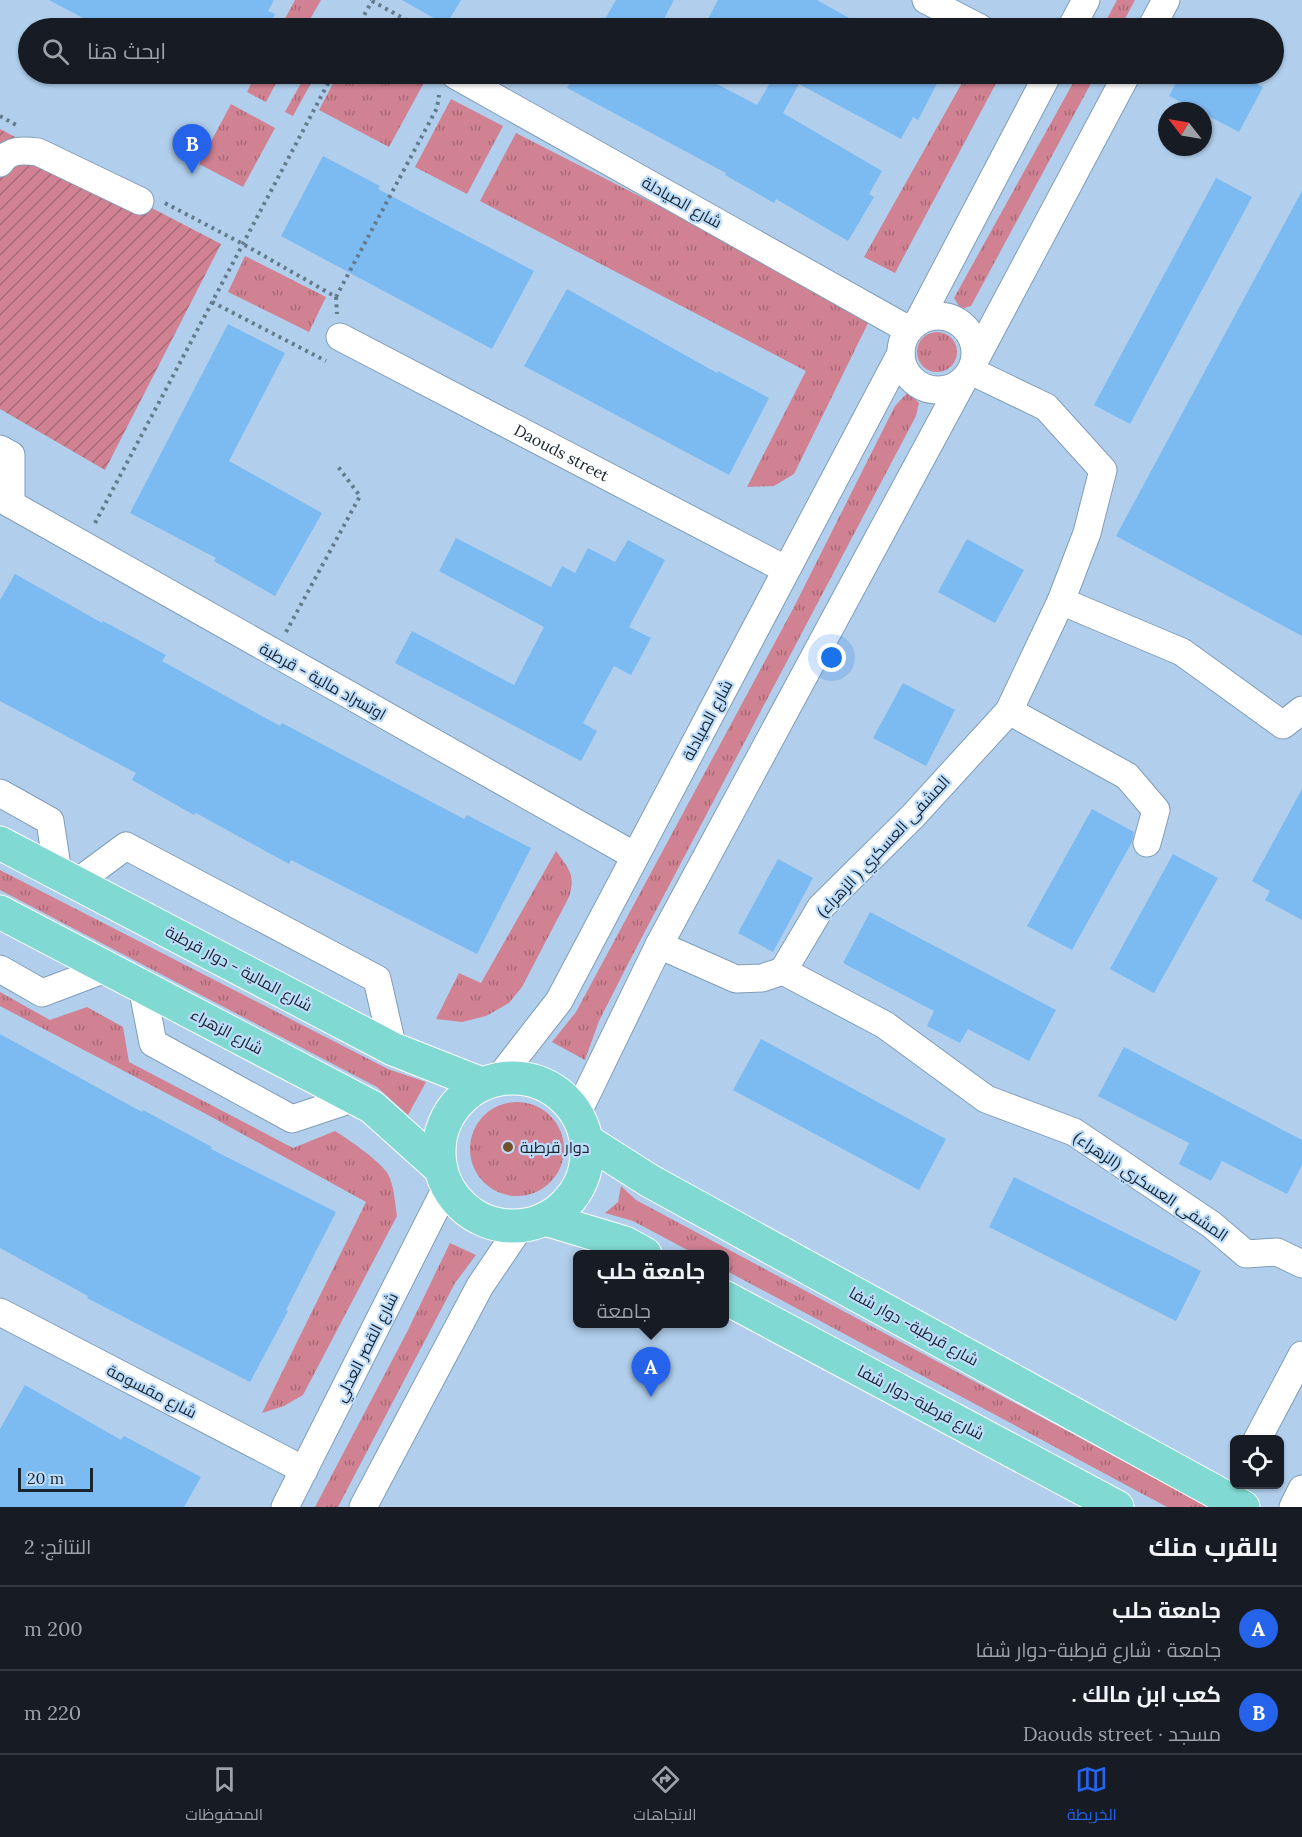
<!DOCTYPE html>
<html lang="ar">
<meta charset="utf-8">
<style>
:root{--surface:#171b24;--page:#242831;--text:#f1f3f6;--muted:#9ea1a6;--line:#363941;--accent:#2563eb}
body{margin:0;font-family:Lora,Cairo,serif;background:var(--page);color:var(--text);direction:rtl}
.controls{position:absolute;right:18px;bottom:18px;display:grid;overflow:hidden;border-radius:9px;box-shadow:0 2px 4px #0004}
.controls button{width:54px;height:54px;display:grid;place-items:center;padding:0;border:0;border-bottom:2px solid var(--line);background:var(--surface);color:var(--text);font:30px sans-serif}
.compass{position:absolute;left:1158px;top:102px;width:54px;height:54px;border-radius:50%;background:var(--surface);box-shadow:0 2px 4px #0004;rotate:301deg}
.scale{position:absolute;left:18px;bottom:15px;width:75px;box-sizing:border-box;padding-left:6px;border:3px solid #19252f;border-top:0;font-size:16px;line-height:21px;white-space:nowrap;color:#19252f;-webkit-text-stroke:4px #bddcfa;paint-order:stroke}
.you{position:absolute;left:832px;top:658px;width:21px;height:21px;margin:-15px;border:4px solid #fff;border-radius:50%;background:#1a73e8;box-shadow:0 0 0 9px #1a73e833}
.badge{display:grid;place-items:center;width:39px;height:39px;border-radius:50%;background:var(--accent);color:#fff;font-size:20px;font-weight:700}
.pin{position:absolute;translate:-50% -50px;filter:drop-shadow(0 2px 3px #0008)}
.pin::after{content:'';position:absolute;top:32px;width:21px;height:18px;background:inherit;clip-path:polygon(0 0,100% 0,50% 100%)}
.popup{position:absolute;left:573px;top:1250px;width:156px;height:78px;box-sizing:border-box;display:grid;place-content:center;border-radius:9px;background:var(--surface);filter:drop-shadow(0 2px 4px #0005);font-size:20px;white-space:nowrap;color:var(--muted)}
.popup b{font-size:22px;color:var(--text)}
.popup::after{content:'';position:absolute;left:50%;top:100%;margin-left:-12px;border:12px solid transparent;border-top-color:var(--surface)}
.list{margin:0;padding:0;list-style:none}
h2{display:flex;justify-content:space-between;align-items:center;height:78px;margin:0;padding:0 24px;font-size:26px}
h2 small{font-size:20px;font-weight:400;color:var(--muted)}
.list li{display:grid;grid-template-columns:39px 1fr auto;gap:18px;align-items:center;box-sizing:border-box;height:84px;padding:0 24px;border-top:2px solid var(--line)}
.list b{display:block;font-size:22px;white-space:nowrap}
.list p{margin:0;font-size:20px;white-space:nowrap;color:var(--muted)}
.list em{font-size:20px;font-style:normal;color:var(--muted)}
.icon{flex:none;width:33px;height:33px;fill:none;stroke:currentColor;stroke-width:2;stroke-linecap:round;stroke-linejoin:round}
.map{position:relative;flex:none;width:1302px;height:1507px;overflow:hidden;direction:ltr}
.search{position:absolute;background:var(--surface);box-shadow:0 2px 4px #0004;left:18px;right:18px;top:18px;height:66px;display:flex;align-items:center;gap:15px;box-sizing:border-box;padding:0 21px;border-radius:33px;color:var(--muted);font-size:22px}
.sheet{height:246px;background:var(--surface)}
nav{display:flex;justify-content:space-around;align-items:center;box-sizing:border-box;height:84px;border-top:2px solid var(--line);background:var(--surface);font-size:16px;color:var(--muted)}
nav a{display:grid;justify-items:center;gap:3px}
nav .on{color:var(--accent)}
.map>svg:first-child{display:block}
.grass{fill:url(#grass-tufts)}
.garden{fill:url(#garden-furrows)}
.building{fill:#7cbaf2}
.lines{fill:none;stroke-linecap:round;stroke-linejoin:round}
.minor-casing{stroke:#809db9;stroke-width:29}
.major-casing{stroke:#fff;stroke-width:35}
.path{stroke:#657a8d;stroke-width:4;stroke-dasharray:3 4.5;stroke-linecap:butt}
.minor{stroke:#fff;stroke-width:27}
.major{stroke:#80dad3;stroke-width:33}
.poi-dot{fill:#735029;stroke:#bddcfa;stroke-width:2}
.labels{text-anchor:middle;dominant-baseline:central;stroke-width:4.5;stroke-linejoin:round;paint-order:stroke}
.street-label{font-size:16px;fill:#19252f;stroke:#bddcfa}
.poi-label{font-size:16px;fill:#19252f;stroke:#bddcfa;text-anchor:start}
</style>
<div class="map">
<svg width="1302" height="1507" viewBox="0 0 1302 1507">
<defs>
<pattern id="grass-tufts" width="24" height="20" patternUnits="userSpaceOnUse" patternTransform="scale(1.5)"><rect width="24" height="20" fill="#d08292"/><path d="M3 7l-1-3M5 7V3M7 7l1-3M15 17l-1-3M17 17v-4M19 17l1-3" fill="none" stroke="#a86a78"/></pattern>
<pattern id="garden-furrows" width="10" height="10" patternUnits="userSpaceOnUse" patternTransform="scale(1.5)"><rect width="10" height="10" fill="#d08292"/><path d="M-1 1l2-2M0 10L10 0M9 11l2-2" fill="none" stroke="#a86a78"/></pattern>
</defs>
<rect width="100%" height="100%" fill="#b1cfec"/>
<g class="grass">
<path d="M295 0H321L305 28H280Z"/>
<path d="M1117 0H1135L1120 28H1102Z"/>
<path d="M256 74H281L266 102 247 92Z"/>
<path d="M306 74H316L293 116 285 112Z"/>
<path d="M338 74H414L426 79 389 147 319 110Z"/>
<path d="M967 74H1001L895 273 864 257Z"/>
<path d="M1078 74H1096L971 306 961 309 954 298Z"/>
<path d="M451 99 503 126 467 194 415 167Z"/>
<path d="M231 104 275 128 243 187 199 164Z"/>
<path d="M516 133 872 315 794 474 774 486 747 487 806 371 480 201Z"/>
<path d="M245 256 326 297 309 332 228 292Z"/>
<circle cx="937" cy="352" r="20"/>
<path d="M908 392 919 403 916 416 631 958 599 1021 585 1060 552 1042 576 1012 794 607 895 406Z"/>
<path d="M556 851C569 869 576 875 569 897L522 987 509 1003 486 1016 462 1022 436 1019 459 973 481 983Z"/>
<path d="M0 870 388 1069 426 1082 408 1115 377 1087 0 890Z"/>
<path d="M0 992 50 1020 87 1007 123 1027 129 1062 293 1148 335 1131C349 1140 379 1160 388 1174 394 1185 395 1203 397 1216L303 1395 284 1406 262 1413 366 1202 208 1115 0 1006Z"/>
<circle cx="517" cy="1149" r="47"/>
<path d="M621 1186 636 1200 1209 1507H1167L725 1270 724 1254H695L633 1221 605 1213 618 1202Z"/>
<path d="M450 1243 476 1255 455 1283 338 1507H315L407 1332Z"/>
</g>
<path class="garden" d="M0 129 221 244 105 470 0 409Z"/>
<g class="building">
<path d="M49 0H274L268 11 275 14 268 28H102Z"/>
<path d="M402 0H461L446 25Z"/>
<path d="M616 0H674L659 28H600Z"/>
<path d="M718 0H817L867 28H703Z"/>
<path d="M575 74H698L757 105 775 74H942L918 120 913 117 901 139 799 84 783 113 882 171 869 194 874 197 848 241 776 199 774 203 725 175 726 173 567 88Z"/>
<path d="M1181 74H1237L1263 87 1239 132 1203 113V111H1199L1169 96Z"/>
<path d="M323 156 380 186 378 189 534 271 492 349 281 236Z"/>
<path d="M1216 178 1252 197 1130 424 1094 405Z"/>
<path d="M1302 191V636L1116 536Z"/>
<path d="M567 289 717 373 718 371 769 398 729 475 524 366Z"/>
<path d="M228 324 285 353 229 461 322 513 275 596 214 561 216 558 130 513Z"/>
<path d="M456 538 551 587 562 566 575 573 588 548 615 562 628 540 665 560 629 627 651 638 631 675 614 666 583 723 597 731 581 761 395 663 412 631 514 685 544 627 439 571Z"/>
<path d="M967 539 1024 570 995 623 938 592Z"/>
<path d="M15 574 102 623 103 621 166 655 162 661 280 726 282 723 464 819 467 815 531 848 477 954 291 860 289 864 196 813 194 815 132 780 136 773 0 701V600Z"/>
<path d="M903 683 955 710 926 766 873 738Z"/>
<path d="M1302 789V920L1265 900 1270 891 1252 881Z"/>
<path d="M1092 809 1134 832 1132 842 1072 950 1027 926Z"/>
<path d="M1173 854 1218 878 1154 993 1110 969Z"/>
<path d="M778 859 813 878 773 952 738 933Z"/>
<path d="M870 912 1056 1010 1029 1061 968 1029 960 1043 927 1026 934 1011 843 963Z"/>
<path d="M0 1034 142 1112 143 1110 212 1147 211 1149 336 1212 286 1310 288 1311 250 1382 87 1298 88 1296 0 1248Z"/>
<path d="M761 1039 946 1139 919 1190 733 1090Z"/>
<path d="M1124 1047 1302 1140V1165L1287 1194 1222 1161 1211 1181 1179 1164 1189 1143 1098 1096Z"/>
<path d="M1014 1177 1201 1271 1176 1321 989 1227Z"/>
<path d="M25 1385 121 1440 124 1436 201 1477 184 1507H0V1429Z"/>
</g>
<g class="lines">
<g class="minor-casing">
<g id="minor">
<path d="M926 0 980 28"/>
<path d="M1071 28 1086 0"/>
<path d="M1151 28 1166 0"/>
<path d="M455 75 909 330"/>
<path d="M0 163C9 149 23 150 38 152L140 201"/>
<circle cx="938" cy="353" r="37"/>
<path d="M918 322 1048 74"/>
<path id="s1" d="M340 337 785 569"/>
<path d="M975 360 1127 74"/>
<path d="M971 371 1046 407 1103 470 1087 533 1061 601"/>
<path d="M0 449 11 455V504"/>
<path d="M0 498 635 856"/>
<path d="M1009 711 1127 776 1156 810 1147 843"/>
<path d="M0 793 50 821 58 873"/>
<path d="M76 883 126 846 377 979 393 1049"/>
<path d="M659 945 736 979 762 978 783 971 821 907 913 816 1009 711 1061 601 1182 652 1283 725 1302 710"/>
<path d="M0 969 42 993 108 968"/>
<path d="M783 971 885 1025 986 1099 1074 1132 1212 1225 1246 1254 1277 1252 1302 1264"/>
<path d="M142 986 153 1043 292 1119 355 1098"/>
<path d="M499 1078 559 1001 901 353"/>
<path d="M577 1114 659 945 963 381"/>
<path d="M0 1312 304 1470"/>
<path d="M1257 1440 1302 1355"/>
<path d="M285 1507 447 1186"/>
<path d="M363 1507 480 1286 520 1227"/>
<path d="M1293 1507 1302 1489"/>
</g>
</g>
<g class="major-casing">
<g id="major">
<path d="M0 843 393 1049 482 1084"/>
<path d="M0 912 372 1107 441 1169"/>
<circle cx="513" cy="1152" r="74"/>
<path d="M587 1141 650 1181 1243 1507"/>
<path d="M545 1219 625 1243 645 1254"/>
<path d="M724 1297 1117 1507"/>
</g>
</g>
<g class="path">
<path d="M372 1 421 28"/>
<path d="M357 28 372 1"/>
<path d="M0 116 18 126"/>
<path d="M165 203 243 244 336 297 337 314"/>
<path d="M336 297 437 108 439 95"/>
<path d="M212 302 326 361"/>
<path d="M95 523 333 74"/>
<path d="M286 632 360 496 336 464"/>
</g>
<use href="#minor" class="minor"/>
<use href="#major" class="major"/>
</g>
<circle class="poi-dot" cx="508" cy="1147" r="6"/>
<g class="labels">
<g class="street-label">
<text transform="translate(682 202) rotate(29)">شارع الصيادلة</text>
<text stroke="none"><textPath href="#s1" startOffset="250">Daouds street</textPath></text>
<text transform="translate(323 681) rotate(29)">اوتسراد مالية - قرطبة</text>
<text transform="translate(707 720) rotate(-62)">شارع الصيادلة</text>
<text transform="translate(883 846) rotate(-47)">المشفى العسكري ( الزهراء)</text>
<text transform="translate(239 968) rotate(28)">شارع المالية - دوار قرطبة</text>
<text transform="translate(227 1031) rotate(28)">شارع الزهراء</text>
<text transform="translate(1151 1186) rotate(34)">المشفى العسكري (الزهراء)</text>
<text transform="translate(914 1326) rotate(29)">شارع قرطبة- دوار شفا</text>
<text transform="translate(366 1347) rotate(-63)">شارع القصر العدلي</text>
<text transform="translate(152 1391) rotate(27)">شارع مقسومة</text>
<text transform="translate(921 1402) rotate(28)">شارع قرطبة-دوار شفا</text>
</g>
<g class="poi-label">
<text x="520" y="1147">دوار قرطبة</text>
</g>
</g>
</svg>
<div class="controls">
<button><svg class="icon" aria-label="locate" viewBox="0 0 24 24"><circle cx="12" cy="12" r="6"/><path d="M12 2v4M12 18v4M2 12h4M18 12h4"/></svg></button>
</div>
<svg class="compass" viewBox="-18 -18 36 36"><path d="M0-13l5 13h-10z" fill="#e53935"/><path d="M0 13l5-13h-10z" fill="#9ea1a6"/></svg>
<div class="scale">20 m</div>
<div class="you"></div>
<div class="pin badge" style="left:651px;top:1397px">A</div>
<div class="popup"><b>جامعة حلب</b>جامعة</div>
<div class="pin badge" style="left:192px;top:174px">B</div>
<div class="search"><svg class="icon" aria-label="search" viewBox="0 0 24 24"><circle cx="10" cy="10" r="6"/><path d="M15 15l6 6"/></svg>ابحث هنا</div>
</div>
<section class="sheet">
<h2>بالقرب منك<small>النتائج: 2</small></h2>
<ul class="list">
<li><span class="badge">A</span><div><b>جامعة حلب</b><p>جامعة · شارع قرطبة-دوار شفا</p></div><em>200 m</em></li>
<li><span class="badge">B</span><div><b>كعب ابن مالك .</b><p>مسجد · Daouds street</p></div><em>220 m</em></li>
</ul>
</section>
<nav>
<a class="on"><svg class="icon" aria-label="map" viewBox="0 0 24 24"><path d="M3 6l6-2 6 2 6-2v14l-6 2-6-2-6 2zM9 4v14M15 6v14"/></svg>الخريطة</a>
<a><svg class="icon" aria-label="directions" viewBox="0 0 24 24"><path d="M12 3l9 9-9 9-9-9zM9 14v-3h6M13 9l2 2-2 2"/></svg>الاتجاهات</a>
<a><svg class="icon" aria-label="saved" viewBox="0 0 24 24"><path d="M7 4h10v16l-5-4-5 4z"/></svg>المحفوظات</a>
</nav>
